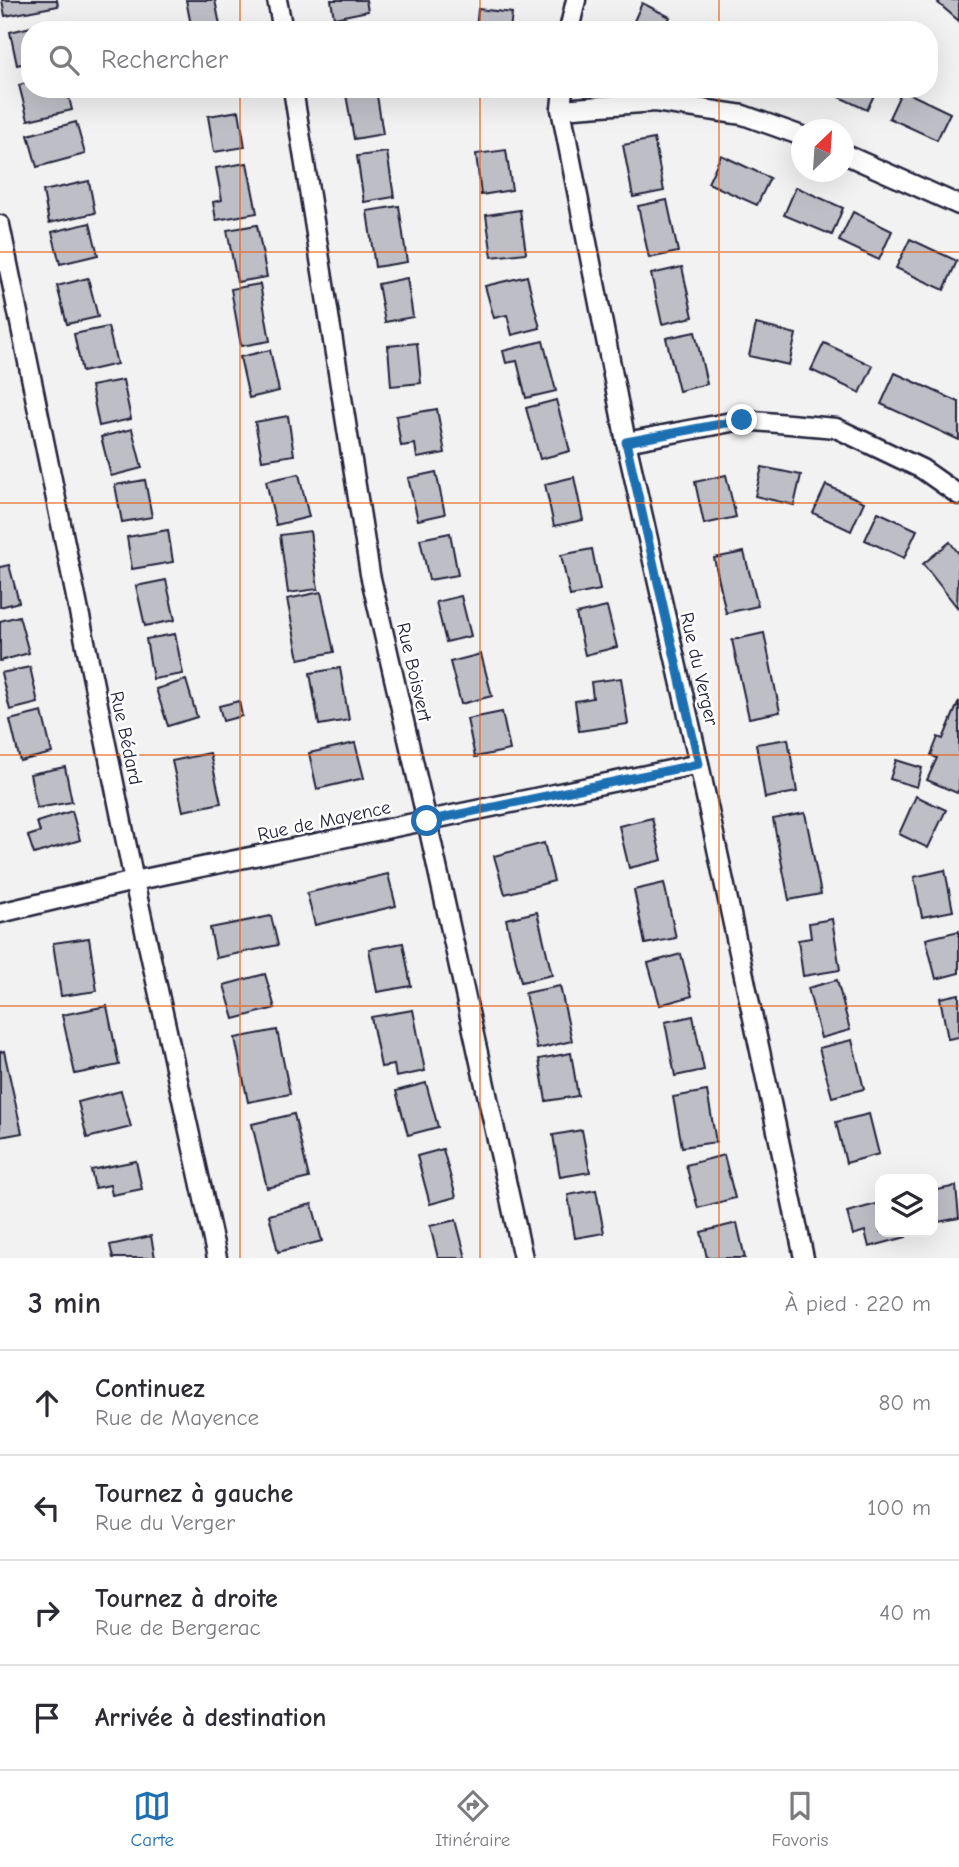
<!DOCTYPE html>
<html lang="fr">
<meta charset="utf-8">
<style>
:root{--surface:#fff;--page:#f2f2f3;--text:#2b2b33;--muted:#7c7c81;--line:#e1e1e2;--accent:#1f6fb2}
body{margin:0;font-family:"Comic Neue",sans-serif;background:var(--page);color:var(--text)}
.controls{position:absolute;right:21px;bottom:21px;display:grid;overflow:hidden;border-radius:14px;box-shadow:0 7px 28px #0002}
.controls button{width:63px;height:63px;display:grid;place-items:center;padding:0;border:0;border-bottom:2px solid var(--line);background:var(--surface);color:var(--text);font:35px sans-serif}
.compass{position:absolute;left:791px;top:119px;width:63px;height:63px;border-radius:50%;background:var(--surface);box-shadow:0 7px 28px #0002;rotate:25deg}
.stop{position:absolute;width:21px;height:21px;margin:-16px;border:5px solid #1f6fb2;border-radius:50%;background:#fff}
.stop.end{background:#1f6fb2;border-color:#fff;box-shadow:0 2px 7px #0008}
.list{margin:0;padding:0;list-style:none}
h2{display:flex;justify-content:space-between;align-items:center;height:91px;margin:0;padding:0 28px;font-size:30px}
h2 small{font-size:23px;font-weight:400;color:var(--muted)}
.list li{display:grid;grid-template-columns:46px 1fr auto;gap:21px;align-items:center;box-sizing:border-box;height:105px;padding:0 28px;border-top:2px solid var(--line)}
.list b{display:block;font-size:26px;white-space:nowrap}
.list p{margin:0;font-size:23px;white-space:nowrap;color:var(--muted)}
.list em{font-size:23px;font-style:normal;color:var(--muted)}
.icon{flex:none;width:38px;height:38px;fill:none;stroke:currentColor;stroke-width:2;stroke-linecap:round;stroke-linejoin:round}
.map{position:relative;flex:none;width:959px;height:1258px;overflow:hidden}
.search{position:absolute;background:var(--surface);box-shadow:0 7px 28px #0002;left:21px;right:21px;top:21px;height:77px;display:flex;align-items:center;gap:18px;box-sizing:border-box;padding:0 24px;border-radius:28px;color:var(--muted);font-size:26px}
.sheet{height:511px;background:var(--surface)}
nav{display:flex;justify-content:space-around;align-items:center;box-sizing:border-box;height:98px;border-top:2px solid var(--line);background:var(--surface);font-size:19px;color:var(--muted)}
nav a{display:grid;justify-items:center;gap:4px}
nav .on{color:var(--accent)}
.map>svg:first-child{display:block}
.building{fill:#bebec6;stroke:#22223b;stroke-width:2}
.lines{fill:none;stroke-linecap:round;stroke-linejoin:round}
.street-casing{stroke:#22223b;stroke-width:23}
.street{stroke:#fff;stroke-width:18}
.route{stroke:#1f6fb2;stroke-width:9}
.grid{fill:none;stroke:#e8590c;stroke-width:2;stroke-opacity:0.55}
.labels{text-anchor:middle;dominant-baseline:central;stroke-width:5;stroke-linejoin:round;paint-order:stroke}
.street-label{font-size:19px;fill:#22223b;stroke:#fff}
</style>
<div class="map">
<svg width="959" height="1258" viewBox="0 0 959 1258">
<rect width="100%" height="100%" fill="#f2f2f3"/>
<filter id="ink" filterUnits="userSpaceOnUse"><feTurbulence type="fractalNoise" baseFrequency=".0143" numOctaves="2"/><feDisplacementMap in="SourceGraphic" scale="14" xChannelSelector="R" yChannelSelector="G"/><feConvolveMatrix kernelMatrix="1 2 1 2 8 2 1 2 1" color-interpolation-filters="sRGB"/></filter>
<g filter="url(#ink)">
<g class="building">
<path d="M2 0H57L58 6 5 16Z"/>
<path d="M186 0H215L221 30H192Z"/>
<path d="M331 0H366L368 11 334 18Z"/>
<path d="M941 0H959V21L938 3Z"/>
<path d="M642 3 670 17 664 30H630Z"/>
<path d="M478 9 512 13 510 30H476Z"/>
<path d="M56 21 58 30H30V62L17 65 10 32Z"/>
<path d="M30 82V89H67L72 110 28 120 19 85Z"/>
<path d="M345 89H376L383 134 354 139Z"/>
<path d="M470 89H504L503 96 470 92Z"/>
<path d="M822 89H877L867 110Z"/>
<path d="M902 90 950 113 937 140 889 118Z"/>
<path d="M239 111 245 147 214 152 208 116Z"/>
<path d="M76 122 85 154 37 167 28 135Z"/>
<path d="M654 139 664 191 633 197 623 145Z"/>
<path d="M506 150 512 190 481 195 476 154Z"/>
<path d="M387 152 394 197 364 202 357 156Z"/>
<path d="M721 155 770 178 757 205 708 183Z"/>
<path d="M247 163 257 213 216 220 213 202 222 200 216 168Z"/>
<path d="M89 181 95 213 49 223 43 191Z"/>
<path d="M796 187 843 208 832 235 784 215Z"/>
<path d="M667 200 678 252 649 258 638 206Z"/>
<path d="M399 206 407 262 375 267 367 211Z"/>
<path d="M520 210 526 253 492 257 486 215Z"/>
<path d="M853 212 892 231 879 260 839 241Z"/>
<path d="M90 223 98 255 60 264 52 232Z"/>
<path d="M257 225 267 277 237 282 227 230Z"/>
<path d="M910 239 957 261 944 290 896 268Z"/>
<path d="M682 267 693 317 662 324 651 274Z"/>
<path d="M527 276 540 328 512 335 507 315 494 318 485 286Z"/>
<path d="M88 278 98 317 67 324 57 286Z"/>
<path d="M407 278 413 317 385 322 378 284Z"/>
<path d="M260 284 270 341 241 346 231 289Z"/>
<path d="M756 324 796 334 789 365 749 356Z"/>
<path d="M108 327 117 364 82 372 74 334Z"/>
<path d="M695 332 707 384 679 391 666 338Z"/>
<path d="M543 341 556 391 526 398 517 361 506 363 503 351Z"/>
<path d="M417 343 421 383 391 386 388 346Z"/>
<path d="M824 343 873 366 860 393 811 370Z"/>
<path d="M270 350 279 391 249 398 240 357Z"/>
<path d="M895 373 959 402V440L881 404Z"/>
<path d="M123 380 131 419 99 426 91 386Z"/>
<path d="M556 400 570 451 540 459 526 408Z"/>
<path d="M437 409 445 453 417 458 415 444 401 446 396 416Z"/>
<path d="M288 416 294 455 262 460 255 422Z"/>
<path d="M132 429 142 468 111 476 101 437Z"/>
<path d="M762 467 801 475 794 505 755 496Z"/>
<path d="M436 472 445 514 418 520 408 478Z"/>
<path d="M299 474 309 517 276 525 266 481Z"/>
<path d="M726 475 736 517 704 524 695 482Z"/>
<path d="M574 477 583 520 554 526 545 484Z"/>
<path d="M145 480 152 517 122 522 115 485Z"/>
<path d="M826 485 864 502 851 531 813 513Z"/>
<path d="M878 512 917 530 904 558 865 540Z"/>
<path d="M168 530 173 562 132 569 127 537Z"/>
<path d="M310 531 318 589 288 593 280 535Z"/>
<path d="M450 533 458 575 429 580 420 539Z"/>
<path d="M950 542 959 554 957 607 923 564Z"/>
<path d="M592 549 600 590 570 596 561 555Z"/>
<path d="M744 552 758 606 726 613 714 558Z"/>
<path d="M9 565 19 602 0 607V567Z"/>
<path d="M166 580 175 620 145 626 136 586Z"/>
<path d="M321 592 334 652 299 659 287 599Z"/>
<path d="M461 596 471 636 446 642 436 602Z"/>
<path d="M607 607 617 647 585 655 576 614Z"/>
<path d="M19 616 29 653 0 661V621Z"/>
<path d="M764 633 780 712 749 718 732 640Z"/>
<path d="M175 634 183 674 153 679 146 639Z"/>
<path d="M481 654 492 696 461 704 450 662Z"/>
<path d="M30 667 38 703 10 710 1 673Z"/>
<path d="M340 668 349 720 319 725 310 673Z"/>
<path d="M621 678 628 724 579 731 575 701 593 698 591 682Z"/>
<path d="M186 680 197 717 168 726 156 689Z"/>
<path d="M239 701 242 716 223 721 219 706Z"/>
<path d="M959 701V789L957 793 927 780 937 758 931 755 938 737 943 739Z"/>
<path d="M42 712 52 753 20 761 10 720Z"/>
<path d="M502 712 510 750 475 757 467 719Z"/>
<path d="M788 739 797 792 765 798 756 744Z"/>
<path d="M355 743 364 778 317 789 309 753Z"/>
<path d="M210 753 221 803 183 811 172 761Z"/>
<path d="M896 760 922 768 917 787 890 779Z"/>
<path d="M65 767 72 802 37 808 30 774Z"/>
<path d="M916 796 946 810 928 848 899 834Z"/>
<path d="M72 811 80 840 34 854 28 836 40 832 37 822Z"/>
<path d="M805 813 821 894 789 900 773 819Z"/>
<path d="M652 818 662 860 629 868 619 826Z"/>
<path d="M544 843 554 881 505 894 494 856Z"/>
<path d="M945 870 953 911 922 917 914 877Z"/>
<path d="M388 874 396 906 315 925 307 893Z"/>
<path d="M664 883 676 938 645 944 634 890Z"/>
<path d="M537 912 552 975 521 982 506 919Z"/>
<path d="M271 916 278 945 216 958 210 928Z"/>
<path d="M832 919 840 970 803 976 798 940 811 938 809 923Z"/>
<path d="M959 931V973L936 979 926 939Z"/>
<path d="M89 938 97 991 61 996 53 943Z"/>
<path d="M403 943 411 986 377 992 369 949Z"/>
<path d="M681 954 692 996 660 1005 648 963Z"/>
<path d="M265 974 275 1008 234 1019 224 985Z"/>
<path d="M837 980 850 1030 821 1038 808 988Z"/>
<path d="M560 986 572 1041 537 1049 525 993Z"/>
<path d="M959 994V1037L948 1039 940 998Z"/>
<path d="M107 1006 119 1065 75 1074 62 1015Z"/>
<path d="M413 1010 425 1071 396 1077 394 1065 381 1067 371 1017Z"/>
<path d="M693 1016 704 1070 675 1076 665 1022Z"/>
<path d="M277 1030 290 1094 248 1102 235 1038Z"/>
<path d="M852 1040 864 1089 832 1097 819 1048Z"/>
<path d="M4 1051 22 1133 0 1137V1052Z"/>
<path d="M571 1053 578 1096 546 1101 539 1059Z"/>
<path d="M426 1083 438 1127 408 1135 396 1091Z"/>
<path d="M121 1091 131 1127 87 1138 78 1102Z"/>
<path d="M707 1091 716 1142 682 1147 673 1097Z"/>
<path d="M294 1114 309 1178 267 1188 252 1124Z"/>
<path d="M869 1114 879 1154 846 1163 836 1122Z"/>
<path d="M582 1130 590 1172 560 1177 553 1135Z"/>
<path d="M443 1149 456 1197 430 1204 417 1156Z"/>
<path d="M724 1155 735 1198 698 1208 686 1165Z"/>
<path d="M136 1161 142 1189 112 1195 110 1185 95 1188 91 1170Z"/>
<path d="M956 1186 959 1218 933 1223V1191Z"/>
<path d="M596 1190 604 1233 575 1238 568 1195Z"/>
<path d="M880 1203V1232H904L906 1237 869 1247 865 1231 853 1235 847 1212Z"/>
<path d="M312 1204 322 1241 278 1252 269 1215Z"/>
<path d="M456 1220 466 1258H438L430 1226Z"/>
<path d="M737 1223 745 1258H707L701 1232Z"/>
<path d="M151 1236 155 1258H113L110 1245Z"/>
</g>
<g class="lines">
<g class="street-casing">
<g id="street">
<path d="M277 0 283 30"/>
<path d="M569 30 576 0"/>
<path d="M293 89 370 574 427 821 523 1258"/>
<path d="M563 89 561 109 626 442 699 764 804 1258"/>
<path d="M561 109 655 102 743 115 802 136"/>
<path d="M844 154 959 205"/>
<path d="M0 225 134 881 217 1258"/>
<path d="M626 442 742 420 836 428 922 469 959 495"/>
<path d="M0 913 134 881 699 764"/>
</g>
</g>
<use href="#street" class="street"/>
</g>
</g>
<g class="lines" filter="url(#ink)">
<path class="route" d="M427 821 699 764 626 442 742 420"/>
</g>
<path class="grid" d="M240 0V30M480 0V30M719 0V30M240 89V1258M480 89V1258M719 89V1258M0 252H959M0 503H959M0 755H959M0 1006H959"/>
<g class="labels">
<g class="street-label">
<text transform="translate(699 669) rotate(77)">Rue du Verger</text>
<text transform="translate(414 672) rotate(77)">Rue Boisvert</text>
<text transform="translate(126 738) rotate(78)">Rue Bédard</text>
<text transform="translate(324 821) rotate(-12)">Rue de Mayence</text>
</g>
</g>
</svg>
<div class="controls">
<button><svg class="icon" aria-label="layers" viewBox="0 0 24 24"><path d="M12 4l9 5-9 5-9-5zM3 14l9 5 9-5"/></svg></button>
</div>
<svg class="compass" viewBox="-18 -18 36 36"><path d="M0-13l5 13h-10z" fill="#e53935"/><path d="M0 13l5-13h-10z" fill="#7c7c81"/></svg>
<div class="stop" style="left:427px;top:821px"></div>
<div class="stop end" style="left:742px;top:420px"></div>
<div class="search"><svg class="icon" aria-label="search" viewBox="0 0 24 24"><circle cx="10" cy="10" r="6"/><path d="M15 15l6 6"/></svg>Rechercher</div>
</div>
<section class="sheet">
<h2>3 min<small>À pied · 220 m</small></h2>
<ul class="list">
<li><svg class="icon" aria-label="ahead" viewBox="0 0 24 24"><path d="M12 20V5M6 11l6-6 6 6"/></svg><div><b>Continuez</b><p>Rue de Mayence</p></div><em>80 m</em></li>
<li><svg class="icon" aria-label="left" viewBox="0 0 24 24"><path d="M17 20v-9H6M10 6l-5 5 5 5"/></svg><div><b>Tournez à gauche</b><p>Rue du Verger</p></div><em>100 m</em></li>
<li><svg class="icon" aria-label="right" viewBox="0 0 24 24"><path d="M7 20v-9h11M14 6l5 5-5 5"/></svg><div><b>Tournez à droite</b><p>Rue de Bergerac</p></div><em>40 m</em></li>
<li><svg class="icon" aria-label="arrive" viewBox="0 0 24 24"><path d="M6 21V4h12l-3 4 3 4H6"/></svg><div><b>Arrivée à destination</b></div></li>
</ul>
</section>
<nav>
<a class="on"><svg class="icon" aria-label="map" viewBox="0 0 24 24"><path d="M3 6l6-2 6 2 6-2v14l-6 2-6-2-6 2zM9 4v14M15 6v14"/></svg>Carte</a>
<a><svg class="icon" aria-label="directions" viewBox="0 0 24 24"><path d="M12 3l9 9-9 9-9-9zM9 14v-3h6M13 9l2 2-2 2"/></svg>Itinéraire</a>
<a><svg class="icon" aria-label="saved" viewBox="0 0 24 24"><path d="M7 4h10v16l-5-4-5 4z"/></svg>Favoris</a>
</nav>
